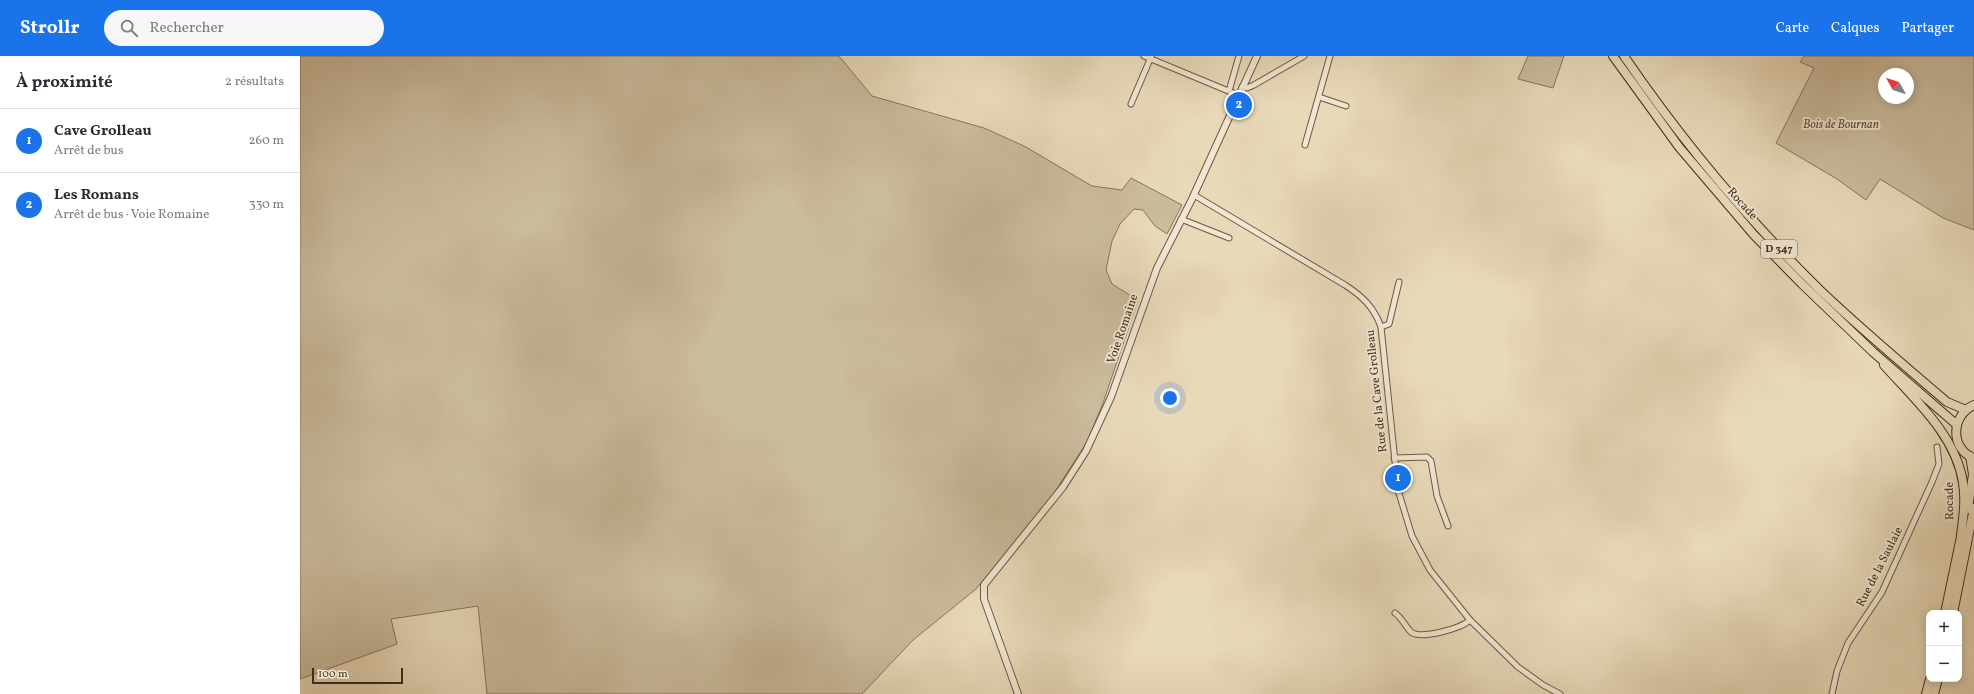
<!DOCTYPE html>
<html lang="fr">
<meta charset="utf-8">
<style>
:root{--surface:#fff;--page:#f7f7f7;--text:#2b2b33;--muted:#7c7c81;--line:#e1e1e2;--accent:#1a73e8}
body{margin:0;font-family:Vollkorn,serif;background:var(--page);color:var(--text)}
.controls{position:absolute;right:12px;bottom:12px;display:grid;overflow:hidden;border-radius:8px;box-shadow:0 2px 10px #0003}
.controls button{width:36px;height:36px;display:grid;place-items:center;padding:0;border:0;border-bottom:1px solid var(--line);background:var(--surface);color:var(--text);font:20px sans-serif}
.compass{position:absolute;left:1578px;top:12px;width:36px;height:36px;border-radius:50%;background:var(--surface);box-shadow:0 2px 10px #0003;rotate:309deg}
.scale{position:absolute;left:12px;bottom:10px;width:91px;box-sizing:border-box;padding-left:4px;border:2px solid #3e2f1b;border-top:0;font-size:11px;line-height:14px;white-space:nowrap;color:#3e2f1b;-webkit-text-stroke:3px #f0e6d2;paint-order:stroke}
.you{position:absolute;left:870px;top:342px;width:14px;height:14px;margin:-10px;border:3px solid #fff;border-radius:50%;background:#1a73e8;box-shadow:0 0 0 6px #1a73e833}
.badge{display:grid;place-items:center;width:26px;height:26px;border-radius:50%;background:var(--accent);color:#fff;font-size:13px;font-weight:700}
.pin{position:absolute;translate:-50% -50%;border:2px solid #fff;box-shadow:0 1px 4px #0006}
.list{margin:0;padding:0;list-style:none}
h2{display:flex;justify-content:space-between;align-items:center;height:52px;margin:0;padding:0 16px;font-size:17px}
h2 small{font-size:13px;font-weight:400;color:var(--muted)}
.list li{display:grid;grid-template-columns:26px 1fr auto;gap:12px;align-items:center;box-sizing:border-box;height:64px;padding:0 16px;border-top:1px solid var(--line)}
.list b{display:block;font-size:15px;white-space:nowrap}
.list p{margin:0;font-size:13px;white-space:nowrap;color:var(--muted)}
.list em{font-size:13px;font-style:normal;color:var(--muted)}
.icon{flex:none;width:22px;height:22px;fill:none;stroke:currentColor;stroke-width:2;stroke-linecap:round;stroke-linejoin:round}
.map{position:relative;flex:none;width:1674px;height:638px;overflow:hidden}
header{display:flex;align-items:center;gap:24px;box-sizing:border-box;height:56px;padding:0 20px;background:var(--accent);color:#fff}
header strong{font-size:19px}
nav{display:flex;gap:22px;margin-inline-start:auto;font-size:14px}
.search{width:280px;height:36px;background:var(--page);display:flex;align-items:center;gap:10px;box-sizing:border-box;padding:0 14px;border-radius:22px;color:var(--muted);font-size:15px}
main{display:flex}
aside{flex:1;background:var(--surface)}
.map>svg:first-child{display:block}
.green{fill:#cbbc9e;stroke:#84765c;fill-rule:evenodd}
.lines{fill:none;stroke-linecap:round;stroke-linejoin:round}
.minor-casing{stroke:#685a42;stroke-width:7}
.tertiary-casing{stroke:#685a42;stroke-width:8}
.primary-casing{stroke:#3e2f1b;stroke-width:10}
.trunk-casing{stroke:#3e2f1b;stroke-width:10}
.minor{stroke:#f0e6d2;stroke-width:5}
.tertiary{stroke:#f0e6d2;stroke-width:6}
.primary{stroke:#e8d9b9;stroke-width:8}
.trunk{stroke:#e8d9b9;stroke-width:8}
.labels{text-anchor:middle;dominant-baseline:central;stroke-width:4;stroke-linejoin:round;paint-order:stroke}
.shield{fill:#f0e6d2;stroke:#736652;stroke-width:1}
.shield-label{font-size:11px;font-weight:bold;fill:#3e2f1b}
.park-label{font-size:12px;font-style:italic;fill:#5a4b35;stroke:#f0e6d2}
.street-label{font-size:12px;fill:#3e2f1b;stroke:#f0e6d2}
</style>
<header>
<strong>Strollr</strong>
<div class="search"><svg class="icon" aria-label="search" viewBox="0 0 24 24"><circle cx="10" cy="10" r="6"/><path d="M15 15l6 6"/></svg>Rechercher</div>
<nav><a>Carte</a><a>Calques</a><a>Partager</a></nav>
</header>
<main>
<aside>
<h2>À proximité<small>2 résultats</small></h2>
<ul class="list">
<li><span class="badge">1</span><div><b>Cave Grolleau</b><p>Arrêt de bus</p></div><em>260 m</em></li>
<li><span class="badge">2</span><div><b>Les Romans</b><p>Arrêt de bus · Voie Romaine</p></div><em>330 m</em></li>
</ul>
</aside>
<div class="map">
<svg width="1674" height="638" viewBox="0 0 1674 638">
<rect width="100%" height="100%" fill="#e8d9b9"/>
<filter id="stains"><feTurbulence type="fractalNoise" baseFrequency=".005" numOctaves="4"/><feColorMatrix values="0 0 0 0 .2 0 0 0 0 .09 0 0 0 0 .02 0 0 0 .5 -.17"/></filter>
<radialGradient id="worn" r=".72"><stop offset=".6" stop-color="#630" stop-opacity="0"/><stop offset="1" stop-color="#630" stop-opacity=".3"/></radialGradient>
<g class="green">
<path d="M0 0H539L572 40 684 72 724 90 792 130 822 134 831 122 882 149 867 178 855 170 843 154 834 153 820 168 812 185 806 214 812 228 838 244 803 347 787 386 754 437 676 533 613 584 562 638H187L178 550 91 563 97 588 0 623Z"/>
<path d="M1228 0H1264L1253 32 1218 23Z"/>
<path d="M1504 0H1674V174L1643 162 1580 123 1566 144 1537 123 1476 87 1514 12 1500 6ZM1584 18H1608V42H1584Z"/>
</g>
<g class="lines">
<g class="minor-casing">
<g id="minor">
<path d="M844 0 938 39"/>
<path d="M942 31 947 32 954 29 1004 0"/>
<path d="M929 35 939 0"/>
<path d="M1019 41 1046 50"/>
<path d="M831 48 851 1"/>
<path d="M1005 89 1030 0"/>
<path d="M894 139 1045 229C1062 240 1074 251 1081 271L1098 434 1112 480 1130 514 1170 564 1218 611 1243 629 1260 638"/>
<path d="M881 163 929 182"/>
<path d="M1081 271 1089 268 1099 226"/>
<path d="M1094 402 1127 401 1131 405 1137 440 1148 470"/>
<path d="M1095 557C1102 562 1105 570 1111 576 1121 584 1162 572 1170 564"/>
<path d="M1532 638 1537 615 1548 587 1582 536 1632 426 1639 408 1637 391"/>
</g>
</g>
<g class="tertiary-casing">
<path id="tertiary" d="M718 638 684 543V529L763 431 786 395 811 341 857 212 892 143 957 0"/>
</g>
<g class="primary-casing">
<g id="primary">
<path d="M1584 309C1614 343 1656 379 1663 427 1666 445 1663 463 1661 480"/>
<path d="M1673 402C1650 392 1651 359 1674 349"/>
<path d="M1668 453 1673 418 1670 400"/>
<path d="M1645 557 1662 476"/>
<path d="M1653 557 1674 452"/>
<path d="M1626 638 1630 623"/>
<path d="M1634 638 1638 623"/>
</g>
</g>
<g class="trunk-casing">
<g id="trunk">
<path d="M1313 0 1379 91 1454 179 1502 228 1573 296 1657 369"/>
<path d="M1324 0C1382 85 1448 164 1522 236 1562 274 1605 310 1647 346L1666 354"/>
</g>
</g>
<use href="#minor" class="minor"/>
<use href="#tertiary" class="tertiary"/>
<use href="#primary" class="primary"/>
<use href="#trunk" class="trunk"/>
</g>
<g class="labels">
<rect class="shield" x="1461" y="184" width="36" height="18" rx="3"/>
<g class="shield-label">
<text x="1479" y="193">D 347</text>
</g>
<g class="park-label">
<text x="1541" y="69">Bois de Bournan</text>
</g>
<g class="street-label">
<text transform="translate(1442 148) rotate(48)">Rocade</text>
<text transform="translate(823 273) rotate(-71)">Voie Romaine</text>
<text transform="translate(1077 335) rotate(-96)">Rue de la Cave Grolleau</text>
<text transform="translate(1650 445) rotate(-91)">Rocade</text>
<text transform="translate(1580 511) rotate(-63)">Rue de la Saulaie</text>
</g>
</g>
<rect width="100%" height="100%" filter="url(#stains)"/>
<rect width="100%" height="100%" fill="url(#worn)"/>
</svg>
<div class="controls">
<button>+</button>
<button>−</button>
</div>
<svg class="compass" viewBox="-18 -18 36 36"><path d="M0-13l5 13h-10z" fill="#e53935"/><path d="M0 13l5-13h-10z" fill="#7c7c81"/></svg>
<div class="scale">100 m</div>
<div class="you"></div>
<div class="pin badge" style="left:1098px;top:422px">1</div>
<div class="pin badge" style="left:939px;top:49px">2</div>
</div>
</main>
